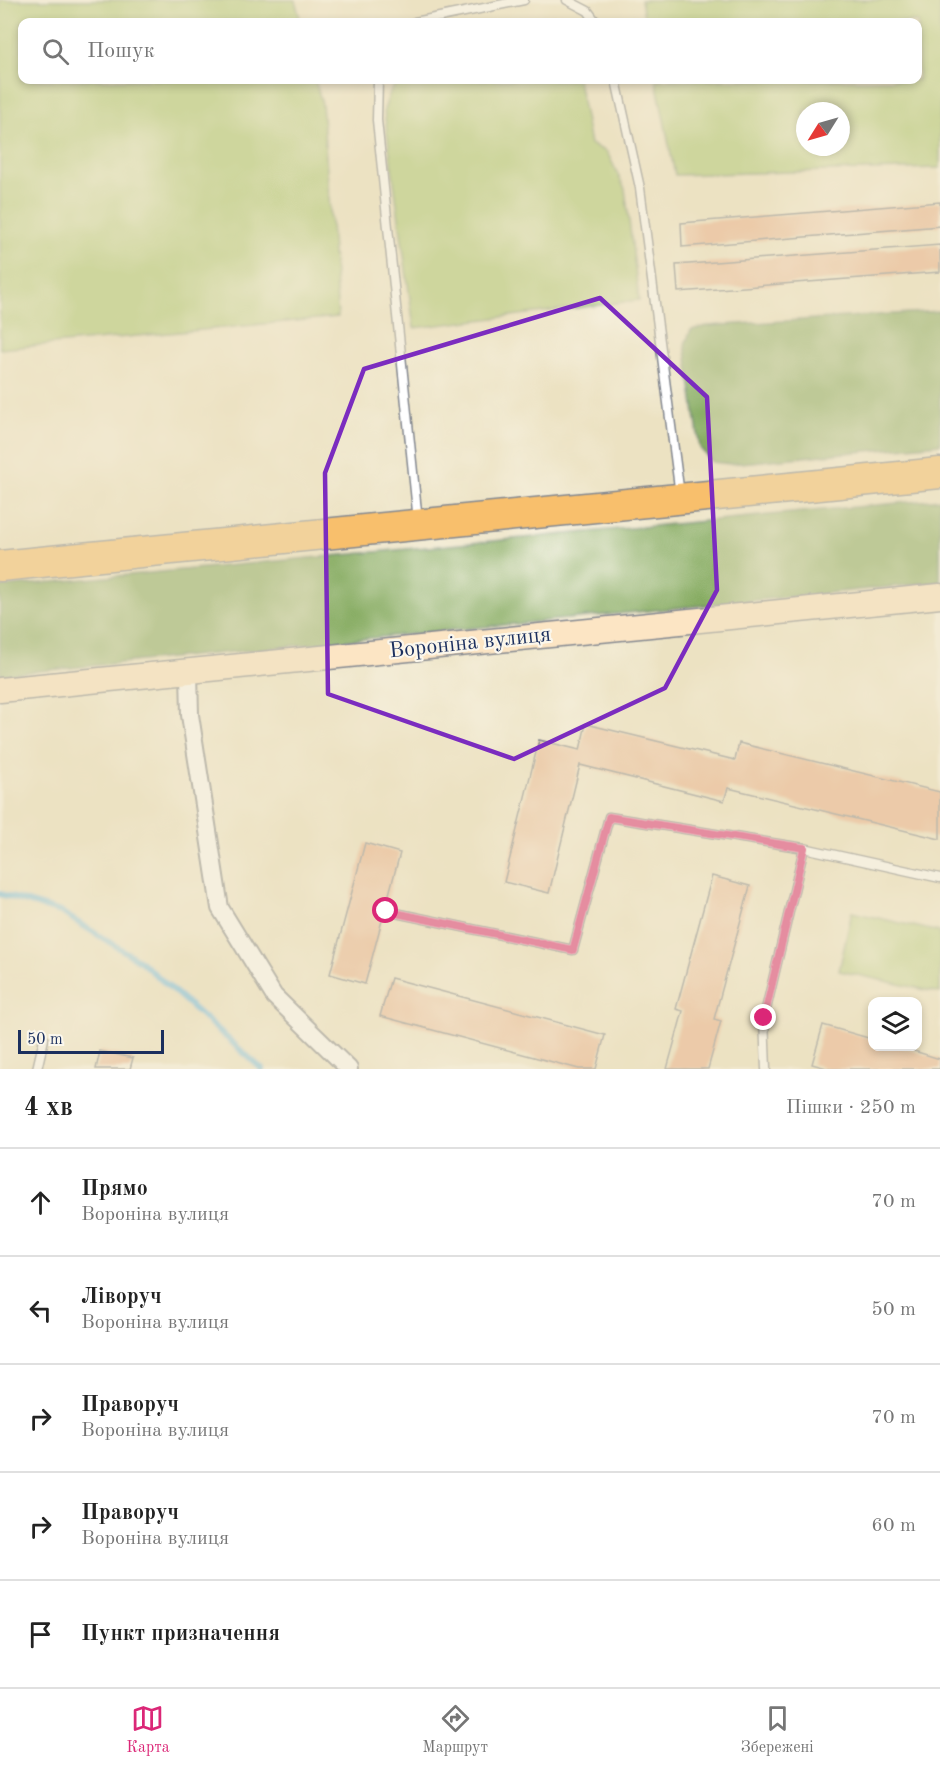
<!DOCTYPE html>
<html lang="uk">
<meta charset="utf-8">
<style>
:root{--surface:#fff;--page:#f6f6f6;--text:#222;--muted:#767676;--line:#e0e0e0;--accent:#db2777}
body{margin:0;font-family:"Old Standard TT",serif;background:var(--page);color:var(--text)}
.controls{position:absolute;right:18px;bottom:18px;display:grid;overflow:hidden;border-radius:12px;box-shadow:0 3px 9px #0003}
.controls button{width:54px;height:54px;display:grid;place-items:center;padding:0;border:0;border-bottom:2px solid var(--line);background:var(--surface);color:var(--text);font:30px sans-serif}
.compass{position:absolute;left:796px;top:102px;width:54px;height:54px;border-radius:50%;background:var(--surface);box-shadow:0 3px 9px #0003;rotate:233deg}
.scale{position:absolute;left:18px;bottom:15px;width:146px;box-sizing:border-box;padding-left:6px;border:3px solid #1b2f5e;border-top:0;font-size:16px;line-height:21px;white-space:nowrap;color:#1b2f5e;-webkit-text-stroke:4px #fbf7ec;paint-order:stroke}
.stop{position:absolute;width:18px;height:18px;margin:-14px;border:4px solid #db2777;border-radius:50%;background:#fff}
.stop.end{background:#db2777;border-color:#fff;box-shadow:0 2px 6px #0008}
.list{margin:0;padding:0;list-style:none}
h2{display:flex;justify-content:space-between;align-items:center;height:78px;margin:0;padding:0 24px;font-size:26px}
h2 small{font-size:20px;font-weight:400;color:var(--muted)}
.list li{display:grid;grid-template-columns:39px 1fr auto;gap:18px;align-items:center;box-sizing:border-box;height:108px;padding:0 24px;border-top:2px solid var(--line)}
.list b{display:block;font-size:22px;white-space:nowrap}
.list p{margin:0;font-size:20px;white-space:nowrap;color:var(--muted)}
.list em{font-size:20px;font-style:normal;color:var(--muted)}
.icon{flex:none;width:33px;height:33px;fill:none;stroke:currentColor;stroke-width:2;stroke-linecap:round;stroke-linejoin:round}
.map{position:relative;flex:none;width:940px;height:1069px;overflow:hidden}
.search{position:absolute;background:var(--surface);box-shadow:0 3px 9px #0003;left:18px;right:18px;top:18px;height:66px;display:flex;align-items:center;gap:15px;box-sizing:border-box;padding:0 21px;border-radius:12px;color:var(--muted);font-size:22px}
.sheet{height:618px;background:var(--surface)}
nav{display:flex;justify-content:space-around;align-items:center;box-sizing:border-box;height:84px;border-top:2px solid var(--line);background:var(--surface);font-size:16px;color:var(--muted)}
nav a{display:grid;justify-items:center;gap:3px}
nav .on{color:var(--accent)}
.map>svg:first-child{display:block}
.green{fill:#a9c76f;stroke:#627b66;stroke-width:1.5;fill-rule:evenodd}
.forest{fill:#86ac62;stroke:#506e60;stroke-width:1.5}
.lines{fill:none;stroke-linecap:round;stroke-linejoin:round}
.stream{stroke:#6cbce7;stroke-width:6}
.building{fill:#eaae89}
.lane-casing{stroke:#848890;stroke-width:11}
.street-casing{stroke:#848890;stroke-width:20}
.secondary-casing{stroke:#848890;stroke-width:27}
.highway-casing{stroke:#848890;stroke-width:33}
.lane{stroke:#fff;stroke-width:8}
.street{stroke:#fff;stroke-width:16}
.secondary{stroke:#fce5c4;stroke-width:24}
.highway{stroke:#f8bf6c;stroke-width:30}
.route{stroke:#db2777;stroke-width:8}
.marked{fill:none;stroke:#7b2cbf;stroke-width:4.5;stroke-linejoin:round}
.labels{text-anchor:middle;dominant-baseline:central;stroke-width:4.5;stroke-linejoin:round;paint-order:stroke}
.street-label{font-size:22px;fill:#1b2f5e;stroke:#fbf7ec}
</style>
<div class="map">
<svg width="940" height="1069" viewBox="0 0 940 1069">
<rect width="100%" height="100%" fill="#fbf7ec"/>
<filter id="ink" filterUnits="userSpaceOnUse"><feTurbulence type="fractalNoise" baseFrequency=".0167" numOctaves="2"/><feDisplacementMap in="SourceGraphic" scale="12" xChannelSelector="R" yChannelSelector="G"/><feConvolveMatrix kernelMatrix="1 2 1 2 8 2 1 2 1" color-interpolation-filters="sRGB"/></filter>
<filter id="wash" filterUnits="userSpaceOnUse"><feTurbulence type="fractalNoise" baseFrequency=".008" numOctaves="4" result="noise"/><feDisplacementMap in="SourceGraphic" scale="24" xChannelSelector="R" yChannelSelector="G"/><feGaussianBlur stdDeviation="1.35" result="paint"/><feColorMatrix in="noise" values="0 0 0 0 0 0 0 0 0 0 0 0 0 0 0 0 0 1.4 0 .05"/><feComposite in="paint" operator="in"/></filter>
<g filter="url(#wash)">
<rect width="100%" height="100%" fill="#ece2c2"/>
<g class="green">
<path d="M0 0H295L301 22H22V80H315L322 104 338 317 0 349Z"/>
<path d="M641 0H940V168L675 175 656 80H918V22H645ZM805 111H841V147H805Z"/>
<path d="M399 80H578L590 144 607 152 625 189 639 300 414 328 384 110 390 92Z"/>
<path d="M852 912 940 932V993L839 971Z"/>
</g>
<g class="forest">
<path d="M940 311V444L730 464 712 462 700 448 685 344 691 330 707 326Z"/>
<path d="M940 499V582L0 675V587Z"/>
</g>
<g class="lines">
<path class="stream" d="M0 894 61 912 140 961 262 1069"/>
</g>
<g id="blocks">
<g class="building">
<path d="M940 202V226L682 247 681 223Z"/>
<path d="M940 245V272L678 292 676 265Z"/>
<path d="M586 724 735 760 739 743 940 792V839L728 788 724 801 580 765 549 893 504 882 539 740 580 750Z"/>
<path d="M365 843 400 853 365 984 330 974Z"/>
<path d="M712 876 750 886 714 1019 721 1021 708 1069H667L683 1011 676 1009Z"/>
<path d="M391 978 605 1035 596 1069H579L380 1016Z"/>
<path d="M823 1025 872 1039V1046H898L940 1059V1069H830L812 1064Z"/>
<path d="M100 1051 133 1058 130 1069H96Z"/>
</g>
</g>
</g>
<g filter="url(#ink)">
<use href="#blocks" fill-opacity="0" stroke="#848890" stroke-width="1.5"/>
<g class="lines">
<g class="lane-casing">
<g id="lane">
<path d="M567 0 588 11 596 22"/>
<path d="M415 22 524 0"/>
<path d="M378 80 377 120 418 521"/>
<path d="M616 80 640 188 680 495"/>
<path d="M386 911 573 950 609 817 804 848 940 878"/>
<path d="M37 1069 44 1039"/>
<path d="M766 1069 764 1018 804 848"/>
</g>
</g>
<g class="street-casing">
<path id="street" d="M189 672 190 715 220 908 274 996 349 1069"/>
</g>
<g class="secondary-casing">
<path id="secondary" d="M0 690 940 596"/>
</g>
<g class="highway-casing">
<path id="highway" d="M0 566 940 473"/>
</g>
<use href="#lane" class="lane"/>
<use href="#street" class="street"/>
<use href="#secondary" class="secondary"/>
<use href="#highway" class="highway"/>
</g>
</g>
<g class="lines" filter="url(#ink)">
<path class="route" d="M386 911 573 950 609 817 804 848 764 1018"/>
</g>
<path d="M0 0H940V1069H0ZM600 298 707 397 717 590 665 688 514 759 328 694 325 473 364 369Z" fill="#ece2c2" fill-opacity=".55" fill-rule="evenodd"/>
<path class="marked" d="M600 298 707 397 717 590 665 688 514 759 328 694 325 473 364 369Z"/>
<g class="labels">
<g class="street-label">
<text transform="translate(470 643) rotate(-6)">Вороніна вулиця</text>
</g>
</g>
</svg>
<div class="controls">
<button><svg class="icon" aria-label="layers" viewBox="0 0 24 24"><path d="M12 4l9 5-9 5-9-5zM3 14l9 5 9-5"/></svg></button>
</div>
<svg class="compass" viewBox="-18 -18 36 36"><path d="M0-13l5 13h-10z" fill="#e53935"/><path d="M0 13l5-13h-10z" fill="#767676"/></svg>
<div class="scale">50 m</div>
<div class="stop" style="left:386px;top:911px"></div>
<div class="stop end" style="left:764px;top:1018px"></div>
<div class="search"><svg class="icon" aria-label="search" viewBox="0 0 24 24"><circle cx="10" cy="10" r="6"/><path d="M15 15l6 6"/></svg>Пошук</div>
</div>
<section class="sheet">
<h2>4 хв<small>Пішки · 250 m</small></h2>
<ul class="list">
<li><svg class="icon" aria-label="ahead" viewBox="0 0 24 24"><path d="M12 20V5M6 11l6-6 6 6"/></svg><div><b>Прямо</b><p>Вороніна вулиця</p></div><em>70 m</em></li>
<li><svg class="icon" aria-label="left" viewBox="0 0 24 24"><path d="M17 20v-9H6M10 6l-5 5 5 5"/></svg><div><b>Ліворуч</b><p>Вороніна вулиця</p></div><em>50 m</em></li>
<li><svg class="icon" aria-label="right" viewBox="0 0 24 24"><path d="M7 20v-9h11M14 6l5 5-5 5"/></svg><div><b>Праворуч</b><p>Вороніна вулиця</p></div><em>70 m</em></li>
<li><svg class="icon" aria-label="right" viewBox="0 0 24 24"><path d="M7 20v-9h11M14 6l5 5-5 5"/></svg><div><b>Праворуч</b><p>Вороніна вулиця</p></div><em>60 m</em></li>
<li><svg class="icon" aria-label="arrive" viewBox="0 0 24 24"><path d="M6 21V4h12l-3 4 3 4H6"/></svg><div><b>Пункт призначення</b></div></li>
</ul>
</section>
<nav>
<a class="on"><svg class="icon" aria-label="map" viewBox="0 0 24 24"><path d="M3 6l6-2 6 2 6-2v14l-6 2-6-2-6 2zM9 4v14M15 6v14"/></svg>Карта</a>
<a><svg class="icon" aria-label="directions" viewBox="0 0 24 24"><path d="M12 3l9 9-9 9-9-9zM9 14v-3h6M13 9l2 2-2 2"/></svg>Маршрут</a>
<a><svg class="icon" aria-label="saved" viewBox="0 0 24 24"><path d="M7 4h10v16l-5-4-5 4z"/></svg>Збережені</a>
</nav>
